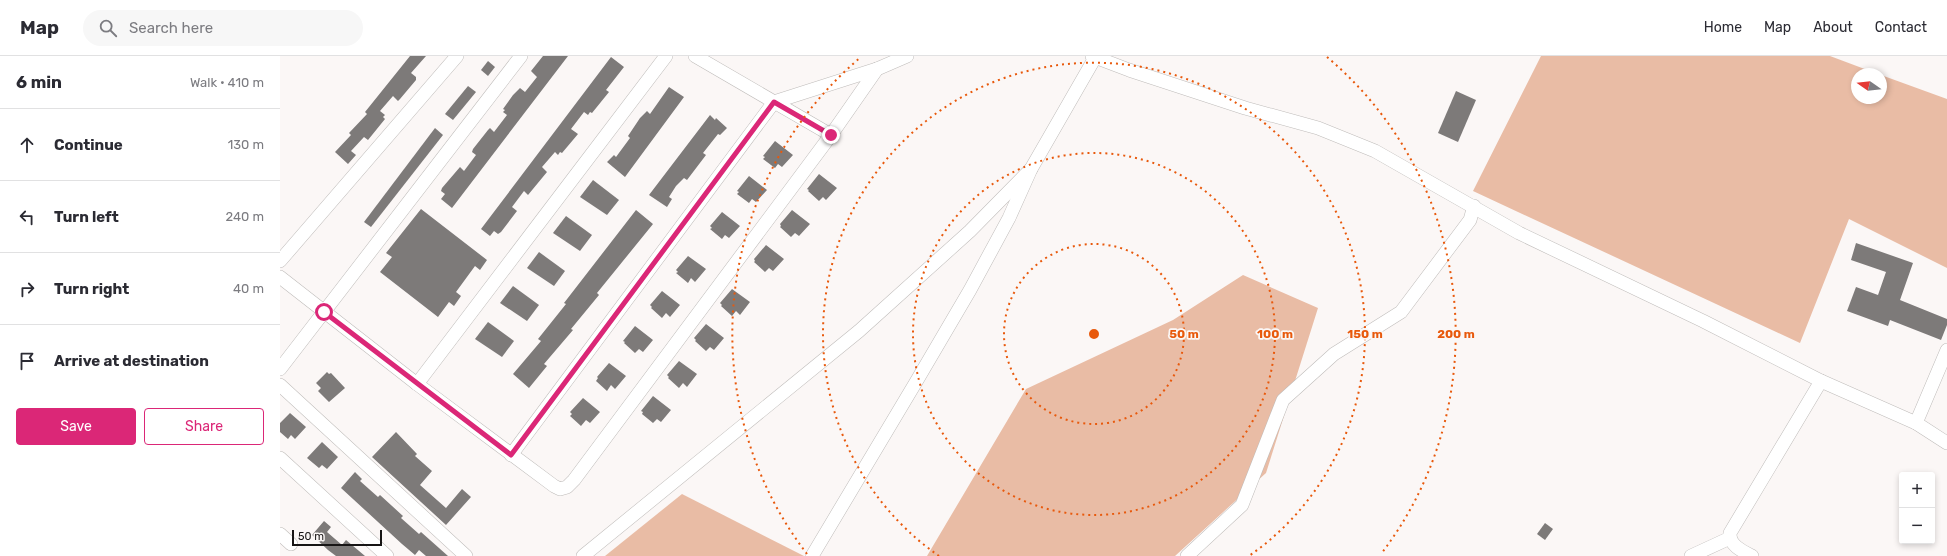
<!DOCTYPE html>
<meta charset="utf-8">
<style>
:root{--surface:#fff;--page:#f7f7f7;--text:#2b2b33;--muted:#7c7c81;--line:#e1e1e2;--accent:#db2777}
body{margin:0;font-family:Rubik,sans-serif;background:var(--page);color:var(--text)}
.controls{position:absolute;right:12px;bottom:12px;display:grid;overflow:hidden;border-radius:4px;box-shadow:0 2px 6px #0003}
.controls button{width:36px;height:36px;display:grid;place-items:center;padding:0;border:0;border-bottom:1px solid var(--line);background:var(--surface);color:var(--text);font:20px sans-serif}
.compass{position:absolute;left:1571px;top:12px;width:36px;height:36px;border-radius:50%;background:var(--surface);box-shadow:0 2px 6px #0003;rotate:284deg}
.scale{position:absolute;left:12px;bottom:10px;width:90px;box-sizing:border-box;padding-left:4px;border:2px solid #171515;border-top:0;font-size:11px;line-height:14px;white-space:nowrap;color:#171515;-webkit-text-stroke:3px #fbf7f6;paint-order:stroke}
.stop{position:absolute;width:12px;height:12px;margin:-9px;border:3px solid #db2777;border-radius:50%;background:#fff}
.stop.end{background:#db2777;border-color:#fff;box-shadow:0 1px 4px #0008}
.list{margin:0;padding:0;list-style:none}
h2{display:flex;justify-content:space-between;align-items:center;height:52px;margin:0;padding:0 16px;font-size:17px}
h2 small{font-size:13px;font-weight:400;color:var(--muted)}
.list li{display:grid;grid-template-columns:26px 1fr auto;gap:12px;align-items:center;box-sizing:border-box;height:72px;padding:0 16px;border-top:1px solid var(--line)}
.list b{display:block;font-size:15px;white-space:nowrap}
.list em{font-size:13px;font-style:normal;color:var(--muted)}
.actions{display:flex;gap:8px;padding:12px 16px}
.actions a{flex:1;padding:9px 0;border:1px solid var(--accent);border-radius:4px;text-align:center;font-size:14px;color:var(--accent)}
.actions .main{background:var(--accent);color:#fff}
.icon{flex:none;width:22px;height:22px;fill:none;stroke:currentColor;stroke-width:2;stroke-linecap:round;stroke-linejoin:round}
.map{position:relative;flex:none;width:1667px;height:500px;overflow:hidden}
header{display:flex;align-items:center;gap:24px;box-sizing:border-box;height:56px;padding:0 20px;background:var(--surface);border-bottom:1px solid var(--line)}
header strong{font-size:19px}
nav{display:flex;gap:22px;margin-inline-start:auto;font-size:14px}
.search{width:280px;height:36px;background:var(--page);display:flex;align-items:center;gap:10px;box-sizing:border-box;padding:0 14px;border-radius:22px;color:var(--muted);font-size:15px}
main{display:flex}
aside{flex:1;background:var(--surface)}
.map>svg:first-child{display:block}
.forest{fill:#e9bca5}
.building{fill:#7d7a79}
.lines{fill:none;stroke-linecap:round;stroke-linejoin:round}
.minor-casing{stroke:#bfbcba;stroke-width:14}
.minor{stroke:#fff;stroke-width:13}
.route{stroke:#db2777;stroke-width:5}
.ring{fill:none;stroke:#e8590c;stroke-width:2;stroke-dasharray:2 4}
.centre{fill:#e8590c;stroke:#fbf7f6;stroke-width:2}
.ring-label{font-size:12px;text-anchor:middle;font-weight:bold;fill:#e8590c;stroke:#fbf7f6;stroke-width:3.5;stroke-linejoin:round;paint-order:stroke}
</style>
<header>
<strong>Map</strong>
<div class="search"><svg class="icon" aria-label="search" viewBox="0 0 24 24"><circle cx="10" cy="10" r="6"/><path d="M15 15l6 6"/></svg>Search here</div>
<nav><a>Home</a><a>Map</a><a>About</a><a>Contact</a></nav>
</header>
<main>
<aside>
<h2>6 min<small>Walk · 410 m</small></h2>
<ul class="list">
<li><svg class="icon" aria-label="ahead" viewBox="0 0 24 24"><path d="M12 20V5M6 11l6-6 6 6"/></svg><div><b>Continue</b></div><em>130 m</em></li>
<li><svg class="icon" aria-label="left" viewBox="0 0 24 24"><path d="M17 20v-9H6M10 6l-5 5 5 5"/></svg><div><b>Turn left</b></div><em>240 m</em></li>
<li><svg class="icon" aria-label="right" viewBox="0 0 24 24"><path d="M7 20v-9h11M14 6l5 5-5 5"/></svg><div><b>Turn right</b></div><em>40 m</em></li>
<li><svg class="icon" aria-label="arrive" viewBox="0 0 24 24"><path d="M6 21V4h12l-3 4 3 4H6"/></svg><div><b>Arrive at destination</b></div></li>
</ul>
<div class="actions"><a class="main">Save</a><a>Share</a></div>
</aside>
<div class="map">
<svg width="1667" height="500" viewBox="0 0 1667 500">
<rect width="100%" height="100%" fill="#fbf7f6"/>
<g class="forest">
<path d="M1261 0H1550L1598 18H1577V42H1601V19L1667 43V212L1569 163 1520 287 1193 135Z"/>
<path d="M963 219 1038 252 986 417 895 500H647L746 333 893 264Z"/>
<path d="M402 438 524 500H325Z"/>
</g>
<g class="building">
<path d="M130 0H146L131 17 136 21V24L120 43 118 45 113 40 100 55 105 59 103 61 105 63 88 84 84 81 71 95 76 99 68 108 55 96 71 79 69 77 87 58 85 56Z"/>
<path d="M263 0H288L172 152 161 143 165 138 161 135 162 132 180 111 184 115 196 99 192 96 193 93 208 74 210 72 214 76 227 59 223 56 225 54 223 53 233 39 240 32 245 36 257 21 251 15Z"/>
<path d="M331 1 344 11 326 34 329 36 312 57 310 56 308 59 304 56 291 73 298 78 282 97 280 96 278 99 275 96 262 111 267 116 248 139 244 135 232 151 237 155 221 176 218 178 214 175 210 180 201 173Z"/>
<path d="M208 5 215 11 208 20 201 14Z"/>
<path d="M188 30 196 36 173 64 165 58Z"/>
<path d="M389 31 404 41 345 121 327 106 334 99 336 101 350 82 348 80 360 62 367 55 370 58Z"/>
<path d="M1176 35 1196 44 1178 86 1158 77Z"/>
<path d="M430 59 435 64 436 62 447 72 440 79 438 78 423 97 426 99 407 124 404 122 396 130 389 141 392 143 387 151 369 139Z"/>
<path d="M155 72 163 79 91 171 84 166Z"/>
<path d="M495 85 513 99 502 111 498 108 495 112 483 103 485 101 483 100Z"/>
<path d="M539 118 557 132 546 144 543 141 539 145 528 135 529 134 527 133Z"/>
<path d="M469 120 487 134 476 146 472 143 469 147 457 138 459 136 457 135Z"/>
<path d="M313 124 339 144 327 159 300 141Z"/>
<path d="M141 153 207 204 200 214 195 210 176 236 181 240 174 250 169 246 158 261 100 216 112 201 106 197Z"/>
<path d="M356 154 373 168 317 237 319 239 291 273 293 274 264 308 267 310 249 332 233 318 261 285 258 283 286 248 284 247Z"/>
<path d="M512 154 530 168 519 180 515 177 511 181 500 171 501 170 500 168Z"/>
<path d="M442 156 460 170 449 182 445 179 442 183 430 173 432 172 430 170Z"/>
<path d="M286 160 312 179 300 195 273 177Z"/>
<path d="M1576 187 1633 207 1620 244 1667 263V269L1661 284 1610 264 1608 270 1567 255 1576 231 1598 239 1606 216 1571 204Z"/>
<path d="M486 189 504 203 493 215 489 212 485 216 474 206 475 205 474 203Z"/>
<path d="M259 196 285 215 274 230 247 212Z"/>
<path d="M408 200 426 213 415 226 411 222 408 227 396 217 398 216 396 214Z"/>
<path d="M233 230 259 249 247 265 220 247Z"/>
<path d="M452 233 470 246 460 259 456 255 452 260 441 250 442 249 440 247Z"/>
<path d="M382 235 400 249 390 261 386 257 382 262 371 252 372 251 370 249Z"/>
<path d="M208 266 234 285 222 301 195 283Z"/>
<path d="M426 268 444 282 434 294 430 291 426 295 415 285 416 284 414 282Z"/>
<path d="M355 270 373 284 363 296 359 293 355 297 344 287 345 286 343 285Z"/>
<path d="M399 305 417 318 407 331 403 327 399 332 388 322 389 321 387 319Z"/>
<path d="M329 307 346 320 335 333 331 329 327 335 316 325 318 322 317 321Z"/>
<path d="M47 316 49 318 51 317 65 332 49 346 38 335 41 332 36 327Z"/>
<path d="M373 340 391 354 381 366 377 363 373 367 362 358 363 356 361 355Z"/>
<path d="M303 342 320 356 310 367 306 364 301 370 290 360 292 358 290 356Z"/>
<path d="M10 357 26 371 15 383 11 379 8 383 0 376V367Z"/>
<path d="M116 376 137 398 135 400 152 415 140 429 166 452 182 433 191 441 166 469 92 401Z"/>
<path d="M42 386 58 401 47 413 42 409 39 412 27 402Z"/>
<path d="M75 416 82 423 80 425 98 441 100 439 123 460 121 462 139 478 141 476 168 500H146L139 494 135 499 122 488 61 432Z"/>
<path d="M44 465 51 471 47 476 62 489 66 484 85 500H56L48 494 32 479Z"/>
<path d="M1265 467 1273 473 1265 484 1257 478Z"/>
</g>
<g class="lines">
<g class="minor-casing">
<g id="minor">
<path d="M415 0 551 79"/>
<path d="M812 0 849 14 965 52 1038 72 1095 95 1239 177 1423 265 1541 325 1636 367 1667 387"/>
<path d="M0 205 177 0"/>
<path d="M0 221 137 328 274 430 280 433 287 431 294 424 551 79 597 13"/>
<path d="M0 313 241 0"/>
<path d="M137 328 386 0"/>
<path d="M0 329 186 500"/>
<path d="M1636 367 1667 294"/>
<path d="M231 399 494 46 597 13 627 0"/>
<path d="M0 402 107 500"/>
<path d="M0 478 11 488"/>
<path d="M303 500 579 275 690 175 751 113"/>
<path d="M532 500 636 326 690 234 729 162 751 113 816 0"/>
<path d="M907 500 962 449 1003 344 1054 298 1121 256 1190 164 1194 150"/>
<path d="M1411 500 1450 482"/>
<path d="M1472 500C1462 495 1449 489 1450 477L1541 325"/>
</g>
</g>
<use href="#minor" class="minor"/>
</g>
<g class="lines">
<path class="route" d="M44 256 231 399 494 46 551 79"/>
</g>
<g class="ring">
<circle cx="814" cy="278" r="90"/>
<circle cx="814" cy="278" r="181"/>
<path d="M659 500A271 271 0 1 1 969 500"/>
<path d="M527 498A362 362 0 0 1 581 1M1047 1A362 362 0 0 1 1101 498"/>
</g>
<circle cx="814" cy="278" r="6" class="centre"/>
<g class="ring-label">
<text x="904" y="282">50 m</text>
<text x="995" y="282">100 m</text>
<text x="1085" y="282">150 m</text>
<text x="1176" y="282">200 m</text>
</g>
</svg>
<div class="controls">
<button>+</button>
<button>−</button>
</div>
<svg class="compass" viewBox="-18 -18 36 36"><path d="M0-13l5 13h-10z" fill="#e53935"/><path d="M0 13l5-13h-10z" fill="#7c7c81"/></svg>
<div class="scale">50 m</div>
<div class="stop" style="left:44px;top:256px"></div>
<div class="stop end" style="left:551px;top:79px"></div>
</div>
</main>
